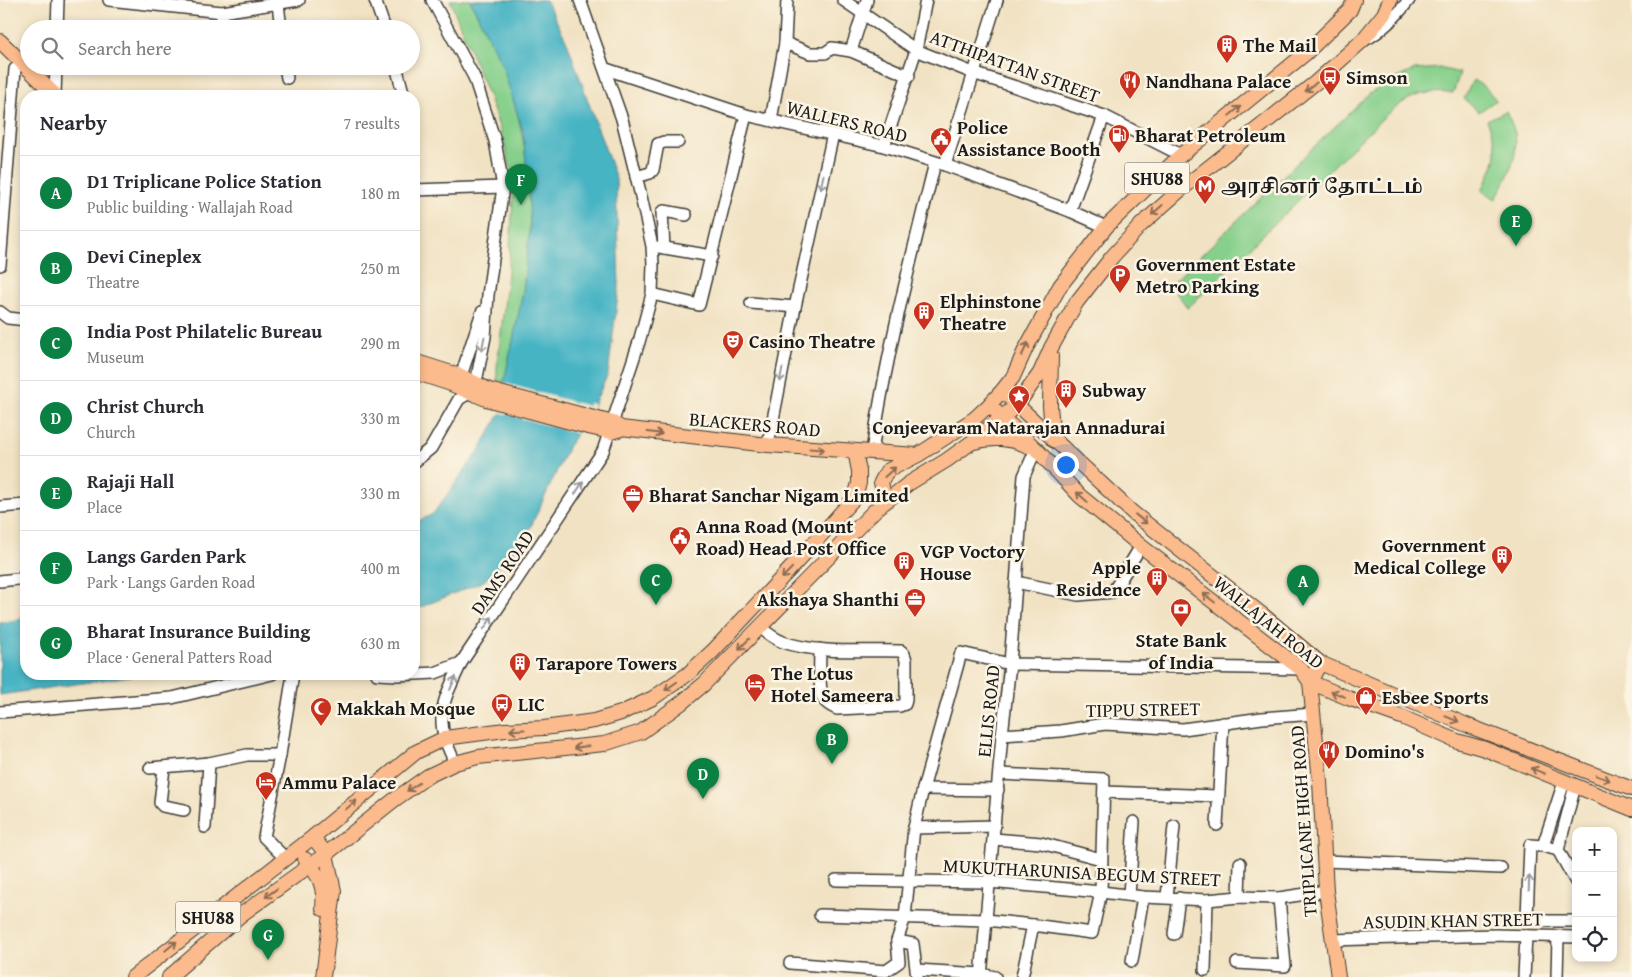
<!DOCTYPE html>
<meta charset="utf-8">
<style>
:root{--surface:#fff;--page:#f7f7f7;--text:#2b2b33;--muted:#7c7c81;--line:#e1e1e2;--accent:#0b8043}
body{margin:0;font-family:"Gentium Book Plus","Noto Serif Tamil",serif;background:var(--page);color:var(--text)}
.controls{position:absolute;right:15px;bottom:15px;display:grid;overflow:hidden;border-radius:10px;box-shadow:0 2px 8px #0003}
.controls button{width:45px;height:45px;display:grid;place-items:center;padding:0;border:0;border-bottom:1px solid var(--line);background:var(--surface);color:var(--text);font:25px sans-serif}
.you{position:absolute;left:1065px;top:464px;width:18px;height:18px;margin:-12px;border:4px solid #fff;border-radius:50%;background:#1a73e8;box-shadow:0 0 0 8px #1a73e833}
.badge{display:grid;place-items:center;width:32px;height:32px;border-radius:50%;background:var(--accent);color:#fff;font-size:16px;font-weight:700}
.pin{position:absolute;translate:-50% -41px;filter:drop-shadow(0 1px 2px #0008)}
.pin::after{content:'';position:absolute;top:26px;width:18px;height:15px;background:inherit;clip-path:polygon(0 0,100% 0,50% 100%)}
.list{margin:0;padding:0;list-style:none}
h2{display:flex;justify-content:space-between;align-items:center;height:65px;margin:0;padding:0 20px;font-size:21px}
h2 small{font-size:16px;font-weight:400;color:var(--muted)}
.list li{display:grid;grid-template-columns:32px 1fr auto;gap:15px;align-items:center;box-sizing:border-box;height:75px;padding:0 20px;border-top:1px solid var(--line)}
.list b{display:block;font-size:19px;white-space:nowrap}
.list p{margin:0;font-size:16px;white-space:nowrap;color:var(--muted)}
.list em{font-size:16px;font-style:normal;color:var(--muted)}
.icon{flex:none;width:28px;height:28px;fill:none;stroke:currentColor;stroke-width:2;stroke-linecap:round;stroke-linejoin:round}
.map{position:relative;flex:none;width:1632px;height:977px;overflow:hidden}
.search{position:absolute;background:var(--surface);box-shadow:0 2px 8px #0003;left:20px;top:20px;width:400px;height:55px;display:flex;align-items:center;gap:12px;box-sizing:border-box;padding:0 18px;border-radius:28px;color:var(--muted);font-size:19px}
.panel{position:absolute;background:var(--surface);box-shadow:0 2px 8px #0003;left:20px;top:90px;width:400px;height:590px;border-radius:20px}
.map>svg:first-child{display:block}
.green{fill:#87d08c;stroke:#527654}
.water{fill:#47b4c4;stroke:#326870}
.pier{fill:#f1e2c3}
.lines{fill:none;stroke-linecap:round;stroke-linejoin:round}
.minor-casing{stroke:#3c3a35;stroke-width:14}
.major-casing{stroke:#3c3a35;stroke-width:16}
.minor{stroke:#fff;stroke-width:11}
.major{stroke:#fbbb8c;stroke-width:14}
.oneway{stroke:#8c6c54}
.oneway2{stroke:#999}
.labels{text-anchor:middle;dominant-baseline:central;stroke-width:5;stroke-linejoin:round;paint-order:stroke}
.shield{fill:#fcf5e5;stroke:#5f5d58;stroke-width:1}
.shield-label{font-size:18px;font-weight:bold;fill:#1c1c1c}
.poi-label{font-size:19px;font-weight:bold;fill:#1c1c1c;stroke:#fcf5e5;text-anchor:start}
.street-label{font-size:19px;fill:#1c1c1c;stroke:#fcf5e5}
</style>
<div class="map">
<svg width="1632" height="977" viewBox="0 0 1632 977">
<rect width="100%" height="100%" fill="#fcf5e5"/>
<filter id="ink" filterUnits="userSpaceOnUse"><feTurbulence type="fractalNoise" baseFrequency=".02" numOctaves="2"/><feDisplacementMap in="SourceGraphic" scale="10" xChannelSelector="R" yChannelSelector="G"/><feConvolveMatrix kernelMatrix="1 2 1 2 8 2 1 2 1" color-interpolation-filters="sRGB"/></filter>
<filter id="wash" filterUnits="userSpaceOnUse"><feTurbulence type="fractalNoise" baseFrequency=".0096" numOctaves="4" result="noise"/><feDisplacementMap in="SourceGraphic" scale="20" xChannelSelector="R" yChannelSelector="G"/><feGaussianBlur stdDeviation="1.12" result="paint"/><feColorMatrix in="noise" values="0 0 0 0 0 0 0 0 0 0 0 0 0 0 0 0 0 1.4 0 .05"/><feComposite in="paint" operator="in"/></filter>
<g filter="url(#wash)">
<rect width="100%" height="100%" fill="#f1e2c3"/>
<g class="green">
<path d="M450 0H470C480 21 493 43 502 65 530 136 536 217 523 293 518 323 510 352 504 382L497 380V367L509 264 514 183 504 142 490 100Z"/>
<path d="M1439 68 1460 73 1453 93C1420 91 1411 95 1386 115L1188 308 1170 285 1369 94 1394 79 1415 70Z"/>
<path d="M1473 80 1486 88 1496 100 1479 112 1464 99Z"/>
<path d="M1506 111C1509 118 1513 125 1515 133 1519 158 1507 178 1496 199L1482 191C1497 159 1502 154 1487 120Z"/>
</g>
<g class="water">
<path d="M470 0H546L567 42 616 179 619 287 608 374 594 404 591 418 577 433 568 447 525 539 484 581 414 610V523L433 514 478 452 503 409 504 382 523 292 530 226 528 183 523 132 502 65Z"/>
<path d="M26 618V674H144L0 695V623Z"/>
</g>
<path class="pier" d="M501 382 588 406 589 403 594 404 589 423 579 434 498 412 500 408Z"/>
</g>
<g filter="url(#ink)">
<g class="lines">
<g class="minor-casing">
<g id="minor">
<path d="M109 0 222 12 299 0"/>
<path d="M375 0 385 29"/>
<path d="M843 0 916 50 973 73 1104 116 1181 155"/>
<path d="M278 4 281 29"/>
<path d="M222 12V29"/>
<path d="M57 29 58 0"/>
<path d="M1365 40C1383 30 1396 17 1409 0"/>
<path d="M785 43 810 53H825L832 48 851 51 909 76"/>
<path d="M851 51 867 0"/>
<path d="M285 66 287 78"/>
<path d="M396 66 404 96"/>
<path d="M606 69 746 115 884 146 945 165 1070 211 1106 227"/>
<path d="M55 95 56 66"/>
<path d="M771 120 785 43 787 0"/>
<path d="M884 146 916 50 926 0"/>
<path d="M945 165 997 0"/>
<path d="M636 177 650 173 653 170 658 144 664 142H678"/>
<path d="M414 190 503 187"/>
<path d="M1070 211 1104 116"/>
<path d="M659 247 712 256"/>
<path d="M664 248 662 212 664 211 686 215"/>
<path d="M0 265 15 69"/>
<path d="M652 294 699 305 746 115"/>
<path d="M751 303 795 307"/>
<path d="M0 312 8 318 26 320"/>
<path d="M459 382 482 312"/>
<path d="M768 445 795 307 833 134"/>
<path d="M872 452C886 354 911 259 935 163"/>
<path d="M414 462 431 448 459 399 469 393 477 377 485 337 488 295 503 187 495 141 474 77 432 0"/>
<path d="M0 507 26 505"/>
<path d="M0 581 26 578"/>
<path d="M1016 582 1078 595 1113 592 1141 546"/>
<path d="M760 627C767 633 775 639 783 642 818 654 864 650 901 651L904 654 906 660V700L905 704 900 706 837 709C833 707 827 705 824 700 818 690 820 662 820 649"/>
<path d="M377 674 397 675 435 673 461 663"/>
<path d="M0 712 172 698 272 674"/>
<path d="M1002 735 1061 731 1105 724 1183 729 1262 718 1314 714"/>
<path d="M455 763C449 749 441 734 442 718 442 699 454 680 461 663L603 451 639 342 652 294 653 264 652 246 640 192 622 119 580 0"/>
<path d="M150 768 209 763 247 755H280"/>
<path d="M164 768 160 803 163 806 184 810"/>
<path d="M1575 786 1558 850 1576 882"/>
<path d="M923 789 998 790"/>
<path d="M1104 792 1218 796"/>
<path d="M1217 825 1223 723"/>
<path d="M205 827 209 763"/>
<path d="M914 828 995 826"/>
<path d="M994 839 1041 843 1101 859"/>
<path d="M1543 846 1564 782"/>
<path d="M1558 850 1543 846 1530 845 1527 917 1547 921H1576"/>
<path d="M285 858 264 837 280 755 293 674"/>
<path d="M1324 861 1501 868"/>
<path d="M836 880 989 882 1101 892 1143 897 1207 900 1239 897 1279 898 1326 891"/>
<path d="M1129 895 1134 822"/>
<path d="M1167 897 1174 826"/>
<path d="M1239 897 1240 863"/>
<path d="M820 915 986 920 1033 925 1092 933 1101 892 1104 779 1000 774"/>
<path d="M1174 934 1179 898"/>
<path d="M1332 940 1495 935 1576 937"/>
<path d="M897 941 913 944 917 977"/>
<path d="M1132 961 1143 897"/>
<path d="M790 963 886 971 899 962 897 941 905 917 914 828 923 789 961 653 1010 664 1301 669"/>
<path d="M1237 963 1285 966 1279 898"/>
<path d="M917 970 981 974 995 977"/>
<path d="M1205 970 1207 900"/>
<path d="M981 977 1002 735 1010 664 1024 476 1036 449"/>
<path d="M1022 977 1033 925"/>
<path d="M1524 977 1526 936"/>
<path d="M1557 977 1558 937"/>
</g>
</g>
<g class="major-casing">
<g id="major">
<path d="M0 41 56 96"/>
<path d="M1051 356 1050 406 1053 440"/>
<path d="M414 361 461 376 489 390 613 423 621 428 768 445 917 455"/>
<path d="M414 372 451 384 486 399 588 427 611 432 621 429"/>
<path d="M1002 391 1133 513 1264 616 1320 663 1469 726 1632 789"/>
<path d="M989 405 1036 449 1080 496 1141 546 1301 669 1310 682 1348 698 1404 718 1457 741 1485 749 1632 809"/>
<path d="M974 442C994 437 1009 438 1028 446"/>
<path d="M885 501 881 482 887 471 918 455 974 419 989 405 1002 391 1013 377 1026 348 1060 286 1106 227 1181 155 1306 53 1350 10 1354 0"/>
<path d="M1320 663 1310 682 1320 781 1326 891 1338 977"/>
<path d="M313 837 326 854 334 891 323 977"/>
<path d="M305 859C320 876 325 887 323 909"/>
<path d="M133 977 313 837 416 752 445 738 505 730 544 728 594 721 621 713 653 698 688 674 713 651 806 552 855 497 859 483V471L855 451"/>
<path d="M169 977 242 914 326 854 394 800 428 776 455 763 478 757 604 744 641 732 680 704 704 684 876 509 908 484 947 460 972 442 1017 405 1040 373 1051 348 1076 303 1112 257 1141 225 1179 191 1315 83 1362 41 1384 14 1390 0"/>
</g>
</g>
<use href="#minor" class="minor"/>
<use href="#major" class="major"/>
</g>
<defs><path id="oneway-shaft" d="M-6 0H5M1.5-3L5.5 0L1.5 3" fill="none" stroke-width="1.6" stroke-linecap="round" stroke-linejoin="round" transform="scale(1.25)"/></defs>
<g class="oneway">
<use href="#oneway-shaft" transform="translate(1311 87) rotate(141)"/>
<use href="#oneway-shaft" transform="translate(1235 111) rotate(-39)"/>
<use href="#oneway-shaft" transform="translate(1157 210) rotate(138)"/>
<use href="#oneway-shaft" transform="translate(1025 349) rotate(-64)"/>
<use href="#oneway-shaft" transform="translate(655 433) rotate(7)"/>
<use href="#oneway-shaft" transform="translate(817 449) rotate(4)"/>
<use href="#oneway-shaft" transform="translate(890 472) rotate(-42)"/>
<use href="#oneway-shaft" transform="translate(1082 497) rotate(-138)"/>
<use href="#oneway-shaft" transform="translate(1141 519) rotate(38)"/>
<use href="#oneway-shaft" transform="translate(787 573) rotate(134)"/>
<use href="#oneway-shaft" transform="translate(1209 598) rotate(-143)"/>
<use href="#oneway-shaft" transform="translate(744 644) rotate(135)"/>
<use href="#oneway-shaft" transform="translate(671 686) rotate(145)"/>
<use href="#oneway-shaft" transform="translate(1338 694) rotate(-158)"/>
<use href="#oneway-shaft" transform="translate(1452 719) rotate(22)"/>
<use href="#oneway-shaft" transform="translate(517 730) rotate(177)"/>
<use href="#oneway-shaft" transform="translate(581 747) rotate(173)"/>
<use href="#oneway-shaft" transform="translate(1538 771) rotate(-157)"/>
<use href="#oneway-shaft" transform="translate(1603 778) rotate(20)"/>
<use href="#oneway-shaft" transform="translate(413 787) rotate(146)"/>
<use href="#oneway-shaft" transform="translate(351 805) rotate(-40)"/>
<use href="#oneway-shaft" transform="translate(271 893) rotate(144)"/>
<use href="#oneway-shaft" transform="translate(171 946) rotate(-39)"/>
</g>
<g class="oneway2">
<use href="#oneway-shaft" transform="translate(822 182) rotate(102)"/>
<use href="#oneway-shaft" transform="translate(483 344) rotate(101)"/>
<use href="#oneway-shaft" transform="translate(781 375) rotate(101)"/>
<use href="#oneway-shaft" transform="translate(579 488) rotate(-56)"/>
<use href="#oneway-shaft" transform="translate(488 623) rotate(-56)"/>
<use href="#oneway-shaft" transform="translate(453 683) rotate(-67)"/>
<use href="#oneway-shaft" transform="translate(1529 883) rotate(-88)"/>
</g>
</g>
<defs>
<g id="building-pin" transform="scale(1.125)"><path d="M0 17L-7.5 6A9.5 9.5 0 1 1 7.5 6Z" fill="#c8321e" stroke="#fcf5e5"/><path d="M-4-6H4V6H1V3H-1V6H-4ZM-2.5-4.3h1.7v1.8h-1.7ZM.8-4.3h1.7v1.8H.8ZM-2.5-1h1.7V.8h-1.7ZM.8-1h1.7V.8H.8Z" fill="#fff"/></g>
<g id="bus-pin" transform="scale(1.125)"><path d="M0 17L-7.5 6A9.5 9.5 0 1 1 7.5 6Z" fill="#c8321e" stroke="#fcf5e5"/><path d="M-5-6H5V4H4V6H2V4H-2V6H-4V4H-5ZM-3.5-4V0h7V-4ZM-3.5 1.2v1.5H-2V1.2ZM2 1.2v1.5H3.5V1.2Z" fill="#fff"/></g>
<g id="restaurant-pin" transform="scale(1.125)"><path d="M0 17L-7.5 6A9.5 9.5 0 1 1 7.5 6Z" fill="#c8321e" stroke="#fcf5e5"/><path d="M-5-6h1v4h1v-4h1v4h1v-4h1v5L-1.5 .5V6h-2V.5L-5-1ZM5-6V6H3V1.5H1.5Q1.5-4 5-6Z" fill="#fff"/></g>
<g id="fuel-pin" transform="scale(1.125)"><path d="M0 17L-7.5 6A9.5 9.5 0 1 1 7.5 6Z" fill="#c8321e" stroke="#fcf5e5"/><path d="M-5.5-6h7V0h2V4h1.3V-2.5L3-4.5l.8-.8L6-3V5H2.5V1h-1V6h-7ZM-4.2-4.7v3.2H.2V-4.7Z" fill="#fff"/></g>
<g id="civic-pin" transform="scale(1.125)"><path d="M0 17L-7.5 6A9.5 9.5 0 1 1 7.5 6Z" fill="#c8321e" stroke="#fcf5e5"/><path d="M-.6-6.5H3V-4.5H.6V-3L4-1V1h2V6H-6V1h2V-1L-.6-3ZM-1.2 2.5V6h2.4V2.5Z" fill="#fff"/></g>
<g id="metro-pin" transform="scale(1.125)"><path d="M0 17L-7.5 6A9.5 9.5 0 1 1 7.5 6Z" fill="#c8321e" stroke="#fcf5e5"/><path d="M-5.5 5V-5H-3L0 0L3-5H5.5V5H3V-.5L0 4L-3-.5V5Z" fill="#fff"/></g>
<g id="parking-pin" transform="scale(1.125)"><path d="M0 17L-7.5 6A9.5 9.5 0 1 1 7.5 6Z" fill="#c8321e" stroke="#fcf5e5"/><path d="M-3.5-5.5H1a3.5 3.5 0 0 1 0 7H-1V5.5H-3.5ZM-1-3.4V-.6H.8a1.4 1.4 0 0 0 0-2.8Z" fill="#fff"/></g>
<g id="theatre-pin" transform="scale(1.125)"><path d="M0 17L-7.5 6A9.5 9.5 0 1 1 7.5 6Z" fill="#c8321e" stroke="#fcf5e5"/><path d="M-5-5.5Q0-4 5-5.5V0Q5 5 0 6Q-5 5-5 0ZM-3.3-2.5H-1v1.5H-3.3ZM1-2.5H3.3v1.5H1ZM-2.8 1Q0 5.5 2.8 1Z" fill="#fff"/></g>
<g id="sight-pin" transform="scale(1.125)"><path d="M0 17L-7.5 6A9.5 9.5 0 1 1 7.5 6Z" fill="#c8321e" stroke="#fcf5e5"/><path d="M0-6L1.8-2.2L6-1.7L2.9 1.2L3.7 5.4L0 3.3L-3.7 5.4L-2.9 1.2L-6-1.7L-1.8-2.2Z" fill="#fff"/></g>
<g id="office-pin" transform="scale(1.125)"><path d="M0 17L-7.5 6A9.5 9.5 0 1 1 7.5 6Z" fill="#c8321e" stroke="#fcf5e5"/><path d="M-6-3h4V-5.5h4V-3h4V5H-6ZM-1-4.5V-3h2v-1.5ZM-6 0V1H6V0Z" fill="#fff"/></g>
<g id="bank-pin" transform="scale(1.125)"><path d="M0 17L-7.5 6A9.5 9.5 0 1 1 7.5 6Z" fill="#c8321e" stroke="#fcf5e5"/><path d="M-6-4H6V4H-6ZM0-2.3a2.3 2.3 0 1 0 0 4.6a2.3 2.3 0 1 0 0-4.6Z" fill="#fff"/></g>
<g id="hotel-pin" transform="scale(1.125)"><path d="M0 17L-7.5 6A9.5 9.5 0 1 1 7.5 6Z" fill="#c8321e" stroke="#fcf5e5"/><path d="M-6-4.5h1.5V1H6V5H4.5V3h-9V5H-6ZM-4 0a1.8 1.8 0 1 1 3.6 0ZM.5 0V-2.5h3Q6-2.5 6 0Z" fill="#fff"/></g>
<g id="shop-pin" transform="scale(1.125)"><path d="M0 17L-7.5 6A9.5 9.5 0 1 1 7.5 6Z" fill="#c8321e" stroke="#fcf5e5"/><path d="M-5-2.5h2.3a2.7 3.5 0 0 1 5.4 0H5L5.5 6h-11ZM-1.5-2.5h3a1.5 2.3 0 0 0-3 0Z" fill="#fff"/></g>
<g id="mosque-pin" transform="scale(1.125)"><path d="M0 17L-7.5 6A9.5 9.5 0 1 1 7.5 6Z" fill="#c8321e" stroke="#fcf5e5"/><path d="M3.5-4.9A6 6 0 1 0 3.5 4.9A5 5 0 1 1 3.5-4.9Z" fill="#fff"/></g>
</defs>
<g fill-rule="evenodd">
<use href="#building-pin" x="1227" y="45"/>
<use href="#bus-pin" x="1330" y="77"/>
<use href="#restaurant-pin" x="1130" y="81"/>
<use href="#fuel-pin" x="1119" y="135"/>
<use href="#civic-pin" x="941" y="138"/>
<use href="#metro-pin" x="1205" y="186"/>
<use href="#parking-pin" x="1120" y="275"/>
<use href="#building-pin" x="924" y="312"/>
<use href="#theatre-pin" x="733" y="341"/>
<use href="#building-pin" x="1066" y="390"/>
<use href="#sight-pin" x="1019" y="396"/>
<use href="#office-pin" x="633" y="495"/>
<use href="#civic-pin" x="680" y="537"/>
<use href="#building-pin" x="1502" y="556"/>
<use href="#building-pin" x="904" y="562"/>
<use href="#building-pin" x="1157" y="578"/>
<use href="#office-pin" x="915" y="599"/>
<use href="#bank-pin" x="1181" y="609"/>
<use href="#building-pin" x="520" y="663"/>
<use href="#hotel-pin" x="755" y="684"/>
<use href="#shop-pin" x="1366" y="697"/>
<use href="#bus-pin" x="502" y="704"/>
<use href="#mosque-pin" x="321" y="708"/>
<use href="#restaurant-pin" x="1329" y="751"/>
<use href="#hotel-pin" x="266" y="782"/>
</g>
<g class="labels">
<g class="shield">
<rect x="1124.5" y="162.5" width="65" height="31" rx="4"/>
<rect x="175.5" y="901.5" width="65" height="31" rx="4"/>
</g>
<g class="shield-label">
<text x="1157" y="178">SHU88</text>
<text x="208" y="917">SHU88</text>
</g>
<g class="poi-label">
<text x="1243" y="45">The Mail</text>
<text x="1346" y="77">Simson</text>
<text x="1146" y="81">Nandhana Palace</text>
<text x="957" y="127">Police<tspan x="957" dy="22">Assistance Booth</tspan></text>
<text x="1135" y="135">Bharat Petroleum</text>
<text x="1221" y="186">அரசினர் தோட்டம்</text>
<text x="1136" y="264">Government Estate<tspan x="1136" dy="22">Metro Parking</tspan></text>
<text x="940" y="301">Elphinstone<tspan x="940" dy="22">Theatre</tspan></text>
<text x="749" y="341">Casino Theatre</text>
<text x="1082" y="390">Subway</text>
<text x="1019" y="427" text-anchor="middle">Conjeevaram Natarajan Annadurai</text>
<text x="649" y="495">Bharat Sanchar Nigam Limited</text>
<text x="696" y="526">Anna Road (Mount<tspan x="696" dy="22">Road) Head Post Office</tspan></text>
<text x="1486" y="545" text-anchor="end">Government<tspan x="1486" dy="22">Medical College</tspan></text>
<text x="920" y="551">VGP Voctory<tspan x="920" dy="22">House</tspan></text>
<text x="1141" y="567" text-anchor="end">Apple<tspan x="1141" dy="22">Residence</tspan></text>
<text x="899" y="599" text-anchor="end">Akshaya Shanthi</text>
<text x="1181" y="640" text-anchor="middle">State Bank<tspan x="1181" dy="22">of India</tspan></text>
<text x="536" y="663">Tarapore Towers</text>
<text x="771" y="673">The Lotus<tspan x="771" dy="22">Hotel Sameera</tspan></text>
<text x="1382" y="697">Esbee Sports</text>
<text x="518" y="704">LIC</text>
<text x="337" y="708">Makkah Mosque</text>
<text x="1345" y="751">Domino's</text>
<text x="282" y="782">Ammu Palace</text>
</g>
<g class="street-label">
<text transform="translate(1015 66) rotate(20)">ATTHIPATTAN STREET</text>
<text transform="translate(847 121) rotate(14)">WALLERS ROAD</text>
<text transform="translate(755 424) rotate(5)">BLACKERS ROAD</text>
<text transform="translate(502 572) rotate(-56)">DAMS ROAD</text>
<text transform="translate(1269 622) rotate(39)">WALLAJAH ROAD</text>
<text transform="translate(1143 709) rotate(-1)">TIPPU STREET</text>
<text transform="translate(988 711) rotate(-84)">ELLIS ROAD</text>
<text transform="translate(1303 821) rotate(-94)">TRIPLICANE HIGH ROAD</text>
<text transform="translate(1082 872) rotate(3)">MUKUTHARUNISA BEGUM STREET</text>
<text transform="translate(1453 920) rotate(-1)">ASUDIN KHAN STREET</text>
</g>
</g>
</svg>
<div class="controls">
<button>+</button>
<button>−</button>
<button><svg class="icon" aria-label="locate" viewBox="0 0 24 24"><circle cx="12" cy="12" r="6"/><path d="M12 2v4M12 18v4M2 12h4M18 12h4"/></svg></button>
</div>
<div class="you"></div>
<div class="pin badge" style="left:1303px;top:606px">A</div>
<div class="pin badge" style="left:832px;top:764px">B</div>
<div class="pin badge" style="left:656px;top:605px">C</div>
<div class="pin badge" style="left:703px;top:799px">D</div>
<div class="pin badge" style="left:1516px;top:246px">E</div>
<div class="pin badge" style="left:521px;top:205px">F</div>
<div class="pin badge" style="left:268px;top:960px">G</div>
<div class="search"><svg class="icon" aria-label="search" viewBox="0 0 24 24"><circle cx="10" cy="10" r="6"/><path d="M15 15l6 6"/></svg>Search here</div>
<section class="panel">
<h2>Nearby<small>7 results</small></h2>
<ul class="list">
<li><span class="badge">A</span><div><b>D1 Triplicane Police Station</b><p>Public building · Wallajah Road</p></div><em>180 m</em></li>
<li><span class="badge">B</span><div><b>Devi Cineplex</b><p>Theatre</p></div><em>250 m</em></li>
<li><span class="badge">C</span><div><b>India Post Philatelic Bureau</b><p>Museum</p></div><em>290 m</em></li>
<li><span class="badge">D</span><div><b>Christ Church</b><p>Church</p></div><em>330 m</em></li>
<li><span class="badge">E</span><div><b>Rajaji Hall</b><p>Place</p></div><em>330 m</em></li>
<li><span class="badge">F</span><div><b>Langs Garden Park</b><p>Park · Langs Garden Road</p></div><em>400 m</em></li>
<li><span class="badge">G</span><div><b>Bharat Insurance Building</b><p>Place · General Patters Road</p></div><em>630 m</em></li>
</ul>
</section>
</div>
